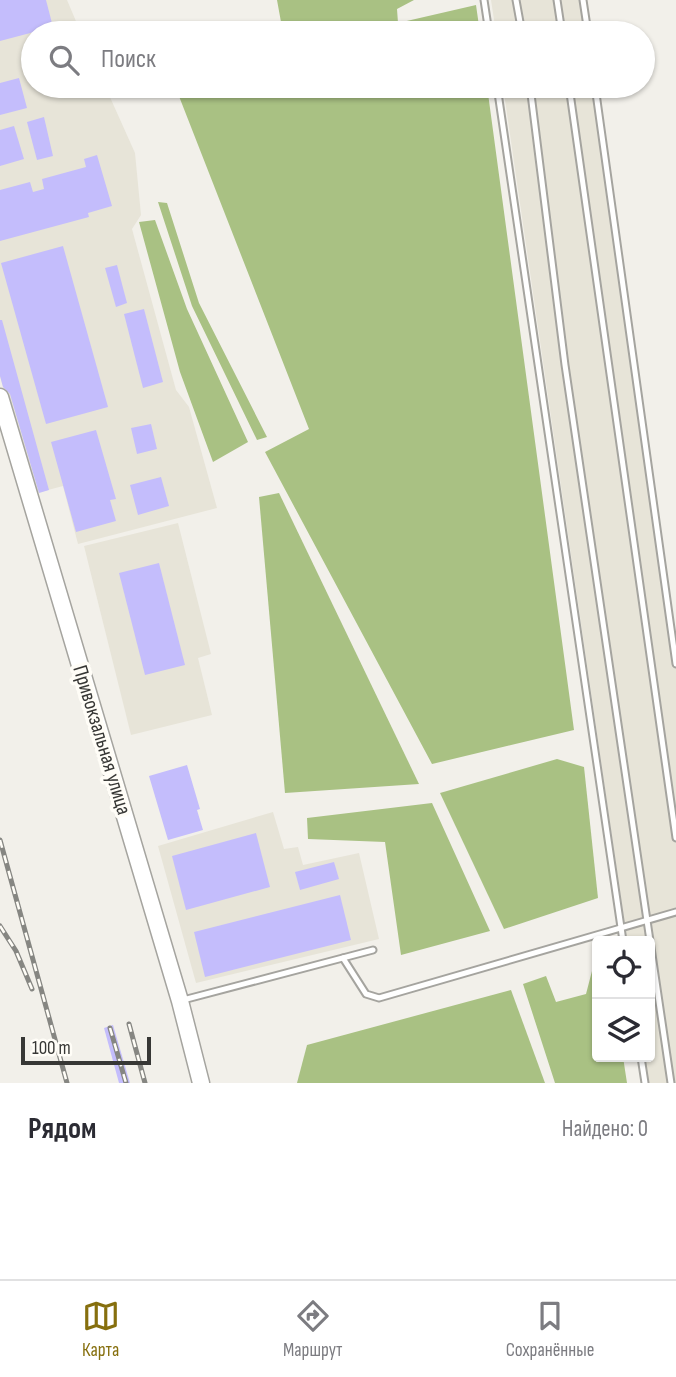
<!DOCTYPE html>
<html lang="ru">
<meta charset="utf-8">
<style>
:root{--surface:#fff;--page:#f2f2f3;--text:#2b2b33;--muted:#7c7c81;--line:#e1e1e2;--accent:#866f0e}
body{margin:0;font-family:"Sofia Sans Condensed",sans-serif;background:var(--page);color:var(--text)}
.controls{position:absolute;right:21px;bottom:21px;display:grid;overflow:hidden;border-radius:7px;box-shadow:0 2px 5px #0004}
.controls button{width:63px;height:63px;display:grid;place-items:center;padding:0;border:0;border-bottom:2px solid var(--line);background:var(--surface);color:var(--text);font:35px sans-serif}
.scale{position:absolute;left:21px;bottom:18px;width:130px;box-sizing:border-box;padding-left:7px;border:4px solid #373735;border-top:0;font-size:19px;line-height:24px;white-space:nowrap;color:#373735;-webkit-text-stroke:5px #fffdf7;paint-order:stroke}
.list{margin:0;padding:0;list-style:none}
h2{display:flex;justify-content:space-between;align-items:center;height:91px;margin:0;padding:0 28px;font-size:30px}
h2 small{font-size:23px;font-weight:400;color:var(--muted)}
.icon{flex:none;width:38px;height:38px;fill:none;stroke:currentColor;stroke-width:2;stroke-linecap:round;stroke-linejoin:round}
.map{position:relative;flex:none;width:676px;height:1083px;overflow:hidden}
.search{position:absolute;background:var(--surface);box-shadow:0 2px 5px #0004;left:21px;right:21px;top:21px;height:77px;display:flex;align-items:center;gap:18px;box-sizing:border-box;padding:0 24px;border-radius:38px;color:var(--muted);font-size:26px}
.sheet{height:196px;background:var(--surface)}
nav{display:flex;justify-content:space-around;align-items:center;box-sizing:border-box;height:98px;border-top:2px solid var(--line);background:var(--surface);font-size:19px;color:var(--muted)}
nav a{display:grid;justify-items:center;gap:4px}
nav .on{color:var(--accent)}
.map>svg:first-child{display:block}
.built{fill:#e7e4d8}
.forest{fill:#a9c183}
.building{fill:#c4bdfc}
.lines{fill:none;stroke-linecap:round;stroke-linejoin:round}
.lane-casing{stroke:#a5a49f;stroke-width:9}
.primary-casing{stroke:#a5a49f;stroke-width:19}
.lane{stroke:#fff;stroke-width:5}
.primary{stroke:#fff;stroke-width:16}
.rail-casing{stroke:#868682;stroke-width:5}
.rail{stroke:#fffdf7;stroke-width:2.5;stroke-dasharray:8;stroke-linecap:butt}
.labels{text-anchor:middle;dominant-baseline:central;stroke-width:7;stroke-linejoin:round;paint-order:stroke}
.street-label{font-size:21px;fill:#373735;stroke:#fffdf7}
</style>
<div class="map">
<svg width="676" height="1083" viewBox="0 0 676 1083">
<rect width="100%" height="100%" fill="#f2f0ea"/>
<g class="built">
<path d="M0 0H67L81 33H33V86H105L135 153 141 215 132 229 176 390 189 407 217 508 78 544 63 486 33 494 0 376Z"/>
<path d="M491 0H583L588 33H496Z"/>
<path d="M503 86H595L676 644V1083H647L644 1057H650V941H627Z"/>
<path d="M178 523 211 654 198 658 212 715 131 735 84 546Z"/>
<path d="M273 812 284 849 298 847 303 865 359 853 379 939 196 983 158 846Z"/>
</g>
<g class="forest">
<path d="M277 0H414L397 9 398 23 476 5 480 33H283Z"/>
<path d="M175 86H487L574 730 432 764 265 452 309 429Z"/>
<path d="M158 202 167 203 199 303 267 437 257 440 192 306Z"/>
<path d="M155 220 187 309 248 442 213 462 180 372 139 222Z"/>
<path d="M279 493 419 784 285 793 259 497Z"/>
<path d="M557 759 584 767 598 898 504 929 440 793Z"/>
<path d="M432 803 490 931 401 955 385 842 308 839 307 818Z"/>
<path d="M592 971H597V1057H623L627 1083H555L523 984 546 976 556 1002 586 994Z"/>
<path d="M511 990 545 1083H297L307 1045Z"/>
</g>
<g class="building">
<path d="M0 0H46L53 27 0 41Z"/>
<path d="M19 78 27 108 0 115V83Z"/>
<path d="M44 117 53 156 37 160 27 122Z"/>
<path d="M14 126 24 159 0 166V130Z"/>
<path d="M97 155 112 206 88 213 89 217 0 241V190L30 182 33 192 44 189 42 179 86 167 84 159Z"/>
<path d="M63 246 108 407 46 424 1 263Z"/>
<path d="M117 265 127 303 116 307 105 268Z"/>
<path d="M144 309 163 382 143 388 124 314Z"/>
<path d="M0 320H2L49 490 39 493 10 394 3 387 0 376Z"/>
<path d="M151 424 157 449 137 454 131 428Z"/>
<path d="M96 430 116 499 110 500 116 521 76 532 51 442Z"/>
<path d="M161 477 169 506 138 515 130 485Z"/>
<path d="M159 563 185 665 145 675 119 573Z"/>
<path d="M187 765 200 809 197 810 203 830 168 840 149 776Z"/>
<path d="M256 833 270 887 186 910 172 856Z"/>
<path d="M334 862 339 879 300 890 295 872Z"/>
<path d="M340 895 351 940 205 977 194 932Z"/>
<path d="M113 1025 130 1083H119L104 1028Z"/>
</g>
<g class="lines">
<g class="lane-casing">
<g id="lane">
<path d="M484 0 489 33"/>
<path d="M516 0 522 33"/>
<path d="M557 0 562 33"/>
<path d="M583 0 588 33"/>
<path d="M497 86 623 941"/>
<path d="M530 86 565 365 671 1083"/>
<path d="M569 86 676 838"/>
<path d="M595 86 676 664"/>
<path d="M343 958 366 994 379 998 676 912"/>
<path d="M183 1000 373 950"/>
<path d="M641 1057 645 1083"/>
</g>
</g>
<g class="primary-casing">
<path id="primary" d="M0 397 180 1001 201 1083"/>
</g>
<use href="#lane" class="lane"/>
<use href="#primary" class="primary"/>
<g class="rail-casing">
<g id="rail">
<path d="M0 840 67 1083"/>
<path d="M0 926 16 951 32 989"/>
<path d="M129 1024 145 1083"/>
<path d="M110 1028 126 1083"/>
</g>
</g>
<use href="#rail" class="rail"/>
</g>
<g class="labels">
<g class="street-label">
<text transform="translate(102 740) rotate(73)">Привокзальная улица</text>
</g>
</g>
</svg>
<div class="controls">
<button><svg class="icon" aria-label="locate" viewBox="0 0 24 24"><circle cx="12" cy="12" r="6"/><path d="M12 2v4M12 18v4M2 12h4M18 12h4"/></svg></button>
<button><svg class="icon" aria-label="layers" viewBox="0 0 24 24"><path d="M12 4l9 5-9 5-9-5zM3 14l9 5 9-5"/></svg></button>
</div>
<div class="scale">100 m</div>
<div class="search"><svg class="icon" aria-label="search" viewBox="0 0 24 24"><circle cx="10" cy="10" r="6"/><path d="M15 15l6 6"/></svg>Поиск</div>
</div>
<section class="sheet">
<h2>Рядом<small>Найдено: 0</small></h2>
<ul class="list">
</ul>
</section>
<nav>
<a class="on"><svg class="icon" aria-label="map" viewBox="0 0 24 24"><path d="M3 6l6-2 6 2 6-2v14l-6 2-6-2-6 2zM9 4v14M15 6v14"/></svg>Карта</a>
<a><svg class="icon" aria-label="directions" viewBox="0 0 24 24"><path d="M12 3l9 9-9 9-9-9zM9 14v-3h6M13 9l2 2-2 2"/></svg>Маршрут</a>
<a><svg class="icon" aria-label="saved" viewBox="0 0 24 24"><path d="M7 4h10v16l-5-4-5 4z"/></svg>Сохранённые</a>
</nav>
